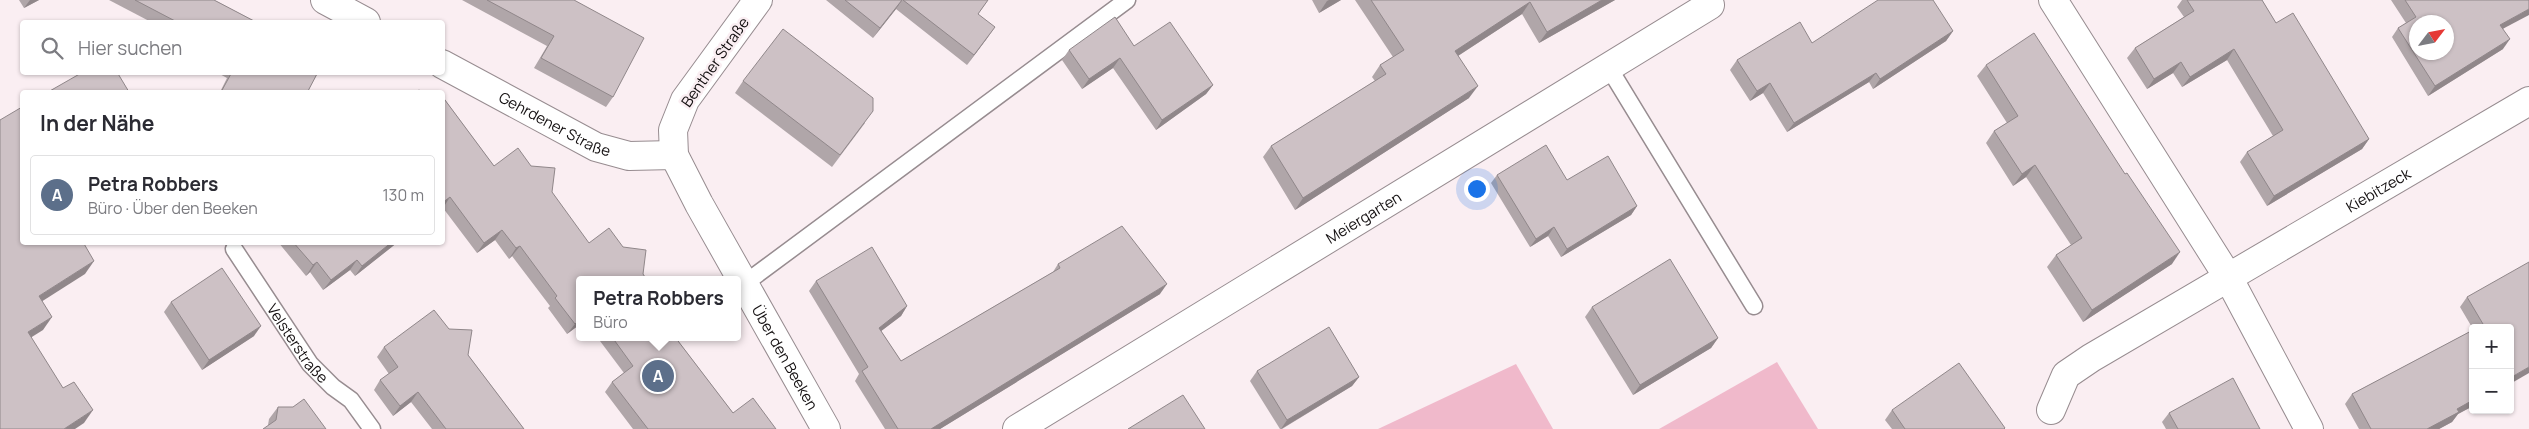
<!DOCTYPE html>
<html lang="de">
<meta charset="utf-8">
<style>
:root{--surface:#fff;--page:#f7f7f7;--text:#2b2b33;--muted:#7c7c81;--line:#e1e1e2;--accent:#7c3aed}
body{margin:0;font-family:Manrope,sans-serif;background:var(--page);color:var(--text)}
.controls{position:absolute;right:15px;bottom:15px;display:grid;overflow:hidden;border-radius:5px;box-shadow:0 1px 4px #0004}
.controls button{width:45px;height:45px;display:grid;place-items:center;padding:0;border:0;border-bottom:1px solid var(--line);background:var(--surface);color:var(--text);font:25px sans-serif}
.compass{position:absolute;left:2409px;top:15px;width:45px;height:45px;border-radius:50%;background:var(--surface);box-shadow:0 1px 4px #0004;rotate:58deg}
.you{position:absolute;left:1476px;top:188px;width:18px;height:18px;margin:-12px;border:4px solid #fff;border-radius:50%;background:#1a73e8;box-shadow:0 0 0 8px #1a73e833}
.badge{display:grid;place-items:center;width:32px;height:32px;border-radius:50%;background:var(--accent);color:#fff;font-size:16px;font-weight:700}
.pin{position:absolute;translate:-50% -50%;border:2px solid #fff;box-shadow:0 1px 5px #0006}
.popup{position:absolute;left:576px;top:276px;width:165px;height:65px;box-sizing:border-box;display:grid;place-content:center;border-radius:5px;background:var(--surface);filter:drop-shadow(0 1px 4px #0005);font-size:16px;white-space:nowrap;color:var(--muted)}
.popup b{font-size:19px;color:var(--text)}
.popup::after{content:'';position:absolute;left:50%;top:100%;margin-left:-10px;border:10px solid transparent;border-top-color:var(--surface)}
.list{margin:0;padding:0;list-style:none}
h2{display:flex;justify-content:space-between;align-items:center;height:65px;margin:0;padding:0 20px;font-size:21px}
h2 small{font-size:16px;font-weight:400;color:var(--muted)}
.list li{display:grid;grid-template-columns:32px 1fr auto;gap:15px;align-items:center;box-sizing:border-box;height:80px;margin:0 10px 10px;padding:0 10px;border:1px solid var(--line);border-radius:5px}
.list b{display:block;font-size:19px;white-space:nowrap}
.list p{margin:0;font-size:16px;white-space:nowrap;color:var(--muted)}
.list em{font-size:16px;font-style:normal;color:var(--muted)}
.icon{flex:none;width:28px;height:28px;fill:none;stroke:currentColor;stroke-width:2;stroke-linecap:round;stroke-linejoin:round}
.map{position:relative;flex:none;width:2529px;height:429px;overflow:hidden}
.search{position:absolute;background:var(--surface);box-shadow:0 1px 4px #0004;left:20px;top:20px;width:425px;height:55px;display:flex;align-items:center;gap:12px;box-sizing:border-box;padding:0 18px;border-radius:5px;color:var(--muted);font-size:19px}
.panel{position:absolute;background:var(--surface);box-shadow:0 1px 4px #0004;left:20px;top:90px;width:425px;height:155px;border-radius:5px}
.map>svg:first-child{display:block}
.green{fill:#f0b9cb}
.lines{fill:none;stroke-linecap:round;stroke-linejoin:round}
.service-casing{stroke:#978c90;stroke-width:19}
.minor-casing{stroke:#978c90;stroke-width:30}
.tertiary-casing{stroke:#978c90;stroke-width:30}
.service{stroke:#fff;stroke-width:16}
.minor{stroke:#fff;stroke-width:28}
.tertiary{stroke:#fff;stroke-width:28}
.wall{fill:#b0a6a9}
.shaded-wall{fill:#90878a}
.building{fill:#cdc1c5;stroke:#90878a;fill-rule:evenodd}
.labels{text-anchor:middle;dominant-baseline:central;stroke-width:5;stroke-linejoin:round;paint-order:stroke}
.street-label{font-size:15px;fill:#130f10;stroke:#faeef2}
</style>
<div class="map">
<svg width="2529" height="429" viewBox="0 0 2529 429">
<rect width="100%" height="100%" fill="#faeef2"/>
<g class="green">
<path d="M1777 362 1818 429H1659Z"/>
<path d="M1516 364 1553 429H1378Z"/>
</g>
<g class="lines">
<g class="service-casing">
<g id="service">
<path d="M1609 68 1754 306"/>
<path id="s1" d="M234 249 310 364 333 387 351 400 372 429"/>
<path d="M744 284 1127 0"/>
</g>
</g>
<g class="minor-casing">
<g id="minor">
<path d="M2053 0 2228 277 2309 429"/>
<path id="s2" d="M2051 410 2066 375 2091 358 2529 101"/>
<path id="s3" d="M1017 429 1710 5"/>
</g>
</g>
<g class="tertiary-casing">
<g id="tertiary">
<path d="M325 0 366 22"/>
<path id="s4" d="M758 0 685 100 673 130 674 155 699 204 826 429"/>
<path id="s5" d="M442 64 596 147 629 156 674 155"/>
</g>
</g>
<use href="#service" class="service"/>
<use href="#minor" class="minor"/>
<use href="#tertiary" class="tertiary"/>
</g>
<g class="wall">
<path d="M19 0H39L24 8Z"/>
<path d="M109 0H214L256 22H151Z"/>
<path d="M462 0H574L613 97 606 107 534 68 547 46Z"/>
<path d="M826 0H988L978 14 988 37 967 65 896 9 873 38Z"/>
<path d="M1312 0H1341L1319 13Z"/>
<path d="M1355 0H1615L1539 43 1522 14 1458 56 1469 98 1295 210 1263 157 1271 146 1375 81 1372 77 1380 65 1393 57Z"/>
<path d="M2182 0H2262L2276 23 2369 139 2362 149 2267 206 2240 162 2247 152 2273 136 2227 60 2182 87 2173 73 2147 89 2127 58 2135 48 2184 17 2177 7Z"/>
<path d="M2391 0H2529L2503 29V49L2428 96 2392 37 2398 28 2406 23Z"/>
<path d="M1953 31 1946 41 1873 89 1869 82 1787 132 1763 93 1750 101 1730 70 1737 60 1812 43Z"/>
<path d="M1134 46 1213 85 1206 94 1156 130 1113 68 1082 89 1062 60 1069 50Z"/>
<path d="M1986 65 2172 264 2083 322 2047 267 2056 255 2071 245 2026 177 2013 186 1986 143 1994 131 2007 123 1977 76Z"/>
<path d="M216 72H318L308 91 309 92H220L227 78Z"/>
<path d="M743 81 865 123 832 167 735 93Z"/>
<path d="M442 96 494 166 552 192 579 280V325L567 334 548 308 550 306 512 256 509 259 495 240 477 253 443 208Z"/>
<path d="M1497 175 1567 180 1637 206 1631 215 1561 257 1548 236 1530 247 1491 183Z"/>
<path d="M278 242H398L355 276 350 270 323 290 310 272 306 276Z"/>
<path d="M1058 264 1160 294 940 429H885L855 381 859 374 809 291 816 281 907 306 901 316 881 331 901 361 1053 272Z"/>
<path d="M2467 297 2510 328H2473V329L2460 307Z"/>
<path d="M171 302 254 336 202 370 164 312Z"/>
<path d="M1592 307 1718 338 1711 348 1633 395 1585 317Z"/>
<path d="M2473 330V406L2458 414 2452 422 2439 429H2359L2345 404 2352 394Z"/>
<path d="M597 337H675L733 413 776 429H633L605 392 612 382 624 373Z"/>
<path d="M384 347 468 355 524 429H432L411 402 393 416 374 390 380 380 389 374 377 357Z"/>
<path d="M1257 371 1359 377 1352 386 1282 429H1280L1250 381Z"/>
<path d="M278 407 326 429 268 425 269 419Z"/>
<path d="M1892 410 2004 429H1892L1885 420Z"/>
<path d="M2169 413 2260 429H2166L2162 422Z"/>
</g>
<g class="shaded-wall">
<path d="M30 0H39L24 8Z"/>
<path d="M902 0 896 9 873 38 880 28Z"/>
<path d="M1329 0H1341L1319 13 1327 1Z"/>
<path d="M1602 0H1615L1539 43 1547 32Z"/>
<path d="M1530 2 1522 14 1447 63 1455 51Z"/>
<path d="M2529 9V15L2493 34 2500 25Z"/>
<path d="M995 27 988 37 967 65 974 55Z"/>
<path d="M1953 31 1946 41 1873 89 1880 79Z"/>
<path d="M2510 39 2503 49 2428 96 2435 86Z"/>
<path d="M2234 49 2227 60 2182 87 2190 77Z"/>
<path d="M1120 58 1113 68 1082 89 1089 79Z"/>
<path d="M2181 62 2173 73 2147 89 2154 79Z"/>
<path d="M1876 73 1869 82 1787 132 1794 123Z"/>
<path d="M1770 83 1763 93 1750 101 1757 91Z"/>
<path d="M1213 85 1206 94 1156 130 1162 120Z"/>
<path d="M1478 86 1469 98 1295 210 1303 198Z"/>
<path d="M2369 139 2362 149 2267 206 2274 196Z"/>
<path d="M2035 165 2026 177 2013 186 2022 174Z"/>
<path d="M450 197 443 208 442 203Z"/>
<path d="M1637 206 1631 215 1561 257 1567 249Z"/>
<path d="M1554 227 1548 236 1530 247 1536 239Z"/>
<path d="M502 230 495 240 477 253 484 243Z"/>
<path d="M392 242H398L355 276 362 266Z"/>
<path d="M520 246 512 256 509 259 516 248Z"/>
<path d="M2180 252 2172 264 2083 322 2092 310Z"/>
<path d="M357 260 350 270 323 290 331 280Z"/>
<path d="M94 261 85 274 30 309 39 296Z"/>
<path d="M317 262 310 272 306 276 313 265Z"/>
<path d="M1167 284 1160 294 940 429H931Z"/>
<path d="M907 306 901 316 872 338 879 328Z"/>
<path d="M52 317 43 330 19 345 28 332Z"/>
<path d="M579 320V325L567 334 575 324Z"/>
<path d="M261 326 254 336 202 370 209 360Z"/>
<path d="M1718 338 1711 348 1633 395 1640 385Z"/>
<path d="M2529 367V373L2510 384V378Z"/>
<path d="M1359 377 1352 386 1281 429 1287 420Z"/>
<path d="M418 392 411 402 393 416 400 406Z"/>
<path d="M2473 400V406L2458 414 2452 422 2439 429H2427L2457 409Z"/>
<path d="M93 410 84 423 75 429H64Z"/>
</g>
<g class="building">
<path d="M135 0H214L256 22H177Z"/>
<path d="M487 0H574L644 38 613 97 541 58 554 36Z"/>
<path d="M845 0H902L880 28Z"/>
<path d="M903 0H988L978 14 995 27 974 55Z"/>
<path d="M1371 0H1602L1547 32 1530 2 1455 51 1478 86 1303 198 1271 146 1386 74 1380 65 1404 50Z"/>
<path d="M1878 0H1933L1953 31 1880 79 1876 73 1794 123 1770 83 1757 91 1737 60 1800 22 1812 43Z"/>
<path d="M2187 0H2262L2276 23 2293 13 2369 139 2274 196 2247 152 2283 130 2234 49 2190 77 2181 62 2154 79 2135 48 2194 11Z"/>
<path d="M2405 0H2529V9L2500 25 2510 39 2435 86 2398 28 2416 17ZM2416 22H2446V52H2416Z"/>
<path d="M1115 17 1134 46 1170 22 1213 85 1162 120 1120 58 1089 79 1069 50Z"/>
<path d="M783 29 873 98V111L840 155 743 81Z"/>
<path d="M2034 33 2125 174 2127 173 2180 252 2092 310 2056 255 2082 238 2035 165 2022 174 1994 131 2018 116 1986 65Z"/>
<path d="M83 72H117L129 92H48Z"/>
<path d="M232 72H318L308 91 309 92H221Z"/>
<path d="M419 90 422 92H416Z"/>
<path d="M442 96 494 166 518 148 531 166 555 168 552 192 589 243 609 228 623 247 646 250 643 274 647 280H579V320L575 324 555 298 557 296 520 246 516 248 502 230 484 243 450 197 442 203Z"/>
<path d="M22 107V242H83L94 261 39 296 52 317 28 332 63 388 74 382 93 410 64 429H0V120Z"/>
<path d="M1546 145 1567 180 1608 156 1637 206 1567 249 1554 227 1536 239 1497 175Z"/>
<path d="M1122 226 1167 284 931 429H898L862 371 868 367 816 281 872 247 907 306 879 328 901 361 1060 268 1058 264Z"/>
<path d="M293 242H392L362 266 357 260 331 280 317 262 313 265Z"/>
<path d="M1670 259 1718 338 1640 385 1592 307Z"/>
<path d="M2529 262V367L2510 378V328H2476L2483 324 2467 297Z"/>
<path d="M222 268 261 326 209 360 171 302Z"/>
<path d="M434 310 449 329 472 330 468 355 524 429H446L418 392 400 406 380 380 398 367 384 347Z"/>
<path d="M1329 327 1359 377 1287 420 1257 371Z"/>
<path d="M2473 330V400L2457 409 2459 412 2427 429H2371L2352 394Z"/>
<path d="M612 337H675L733 413 753 398 776 429H648L612 382 633 366Z"/>
<path d="M1959 363 2005 428 2004 429H1905L1892 410Z"/>
<path d="M2233 378 2260 429H2178L2169 413Z"/>
<path d="M1183 395 1205 429H1128Z"/>
<path d="M304 399 326 429H263L276 420 278 407H293Z"/>
</g>
<g class="labels">
<g class="street-label">
<text transform="translate(715 62) rotate(-55)">Benther Straße</text>
<text stroke="none"><textPath href="#s5" startOffset="128">Gehrdener Straße</textPath></text>
<text stroke="none"><textPath href="#s2" startOffset="401">Kiebitzeck</textPath></text>
<text stroke="none"><textPath href="#s3" startOffset="406">Meiergarten</textPath></text>
<text stroke="none"><textPath href="#s1" startOffset="114">Velsterstraße</textPath></text>
<text stroke="none"><textPath href="#s4" startOffset="412">Über den Beeken</textPath></text>
</g>
</g>
</svg>
<div class="controls">
<button>+</button>
<button>−</button>
</div>
<svg class="compass" viewBox="-18 -18 36 36"><path d="M0-13l5 13h-10z" fill="#e53935"/><path d="M0 13l5-13h-10z" fill="#7c7c81"/></svg>
<div class="you"></div>
<div class="pin badge" style="left:658px;top:376px;background:#5c6f8a">A</div>
<div class="popup"><b>Petra Robbers</b>Büro</div>
<div class="search"><svg class="icon" aria-label="search" viewBox="0 0 24 24"><circle cx="10" cy="10" r="6"/><path d="M15 15l6 6"/></svg>Hier suchen</div>
<section class="panel">
<h2>In der Nähe<small></small></h2>
<ul class="list">
<li><span class="badge" style="background:#5c6f8a">A</span><div><b>Petra Robbers</b><p>Büro · Über den Beeken</p></div><em>130 m</em></li>
</ul>
</section>
</div>
